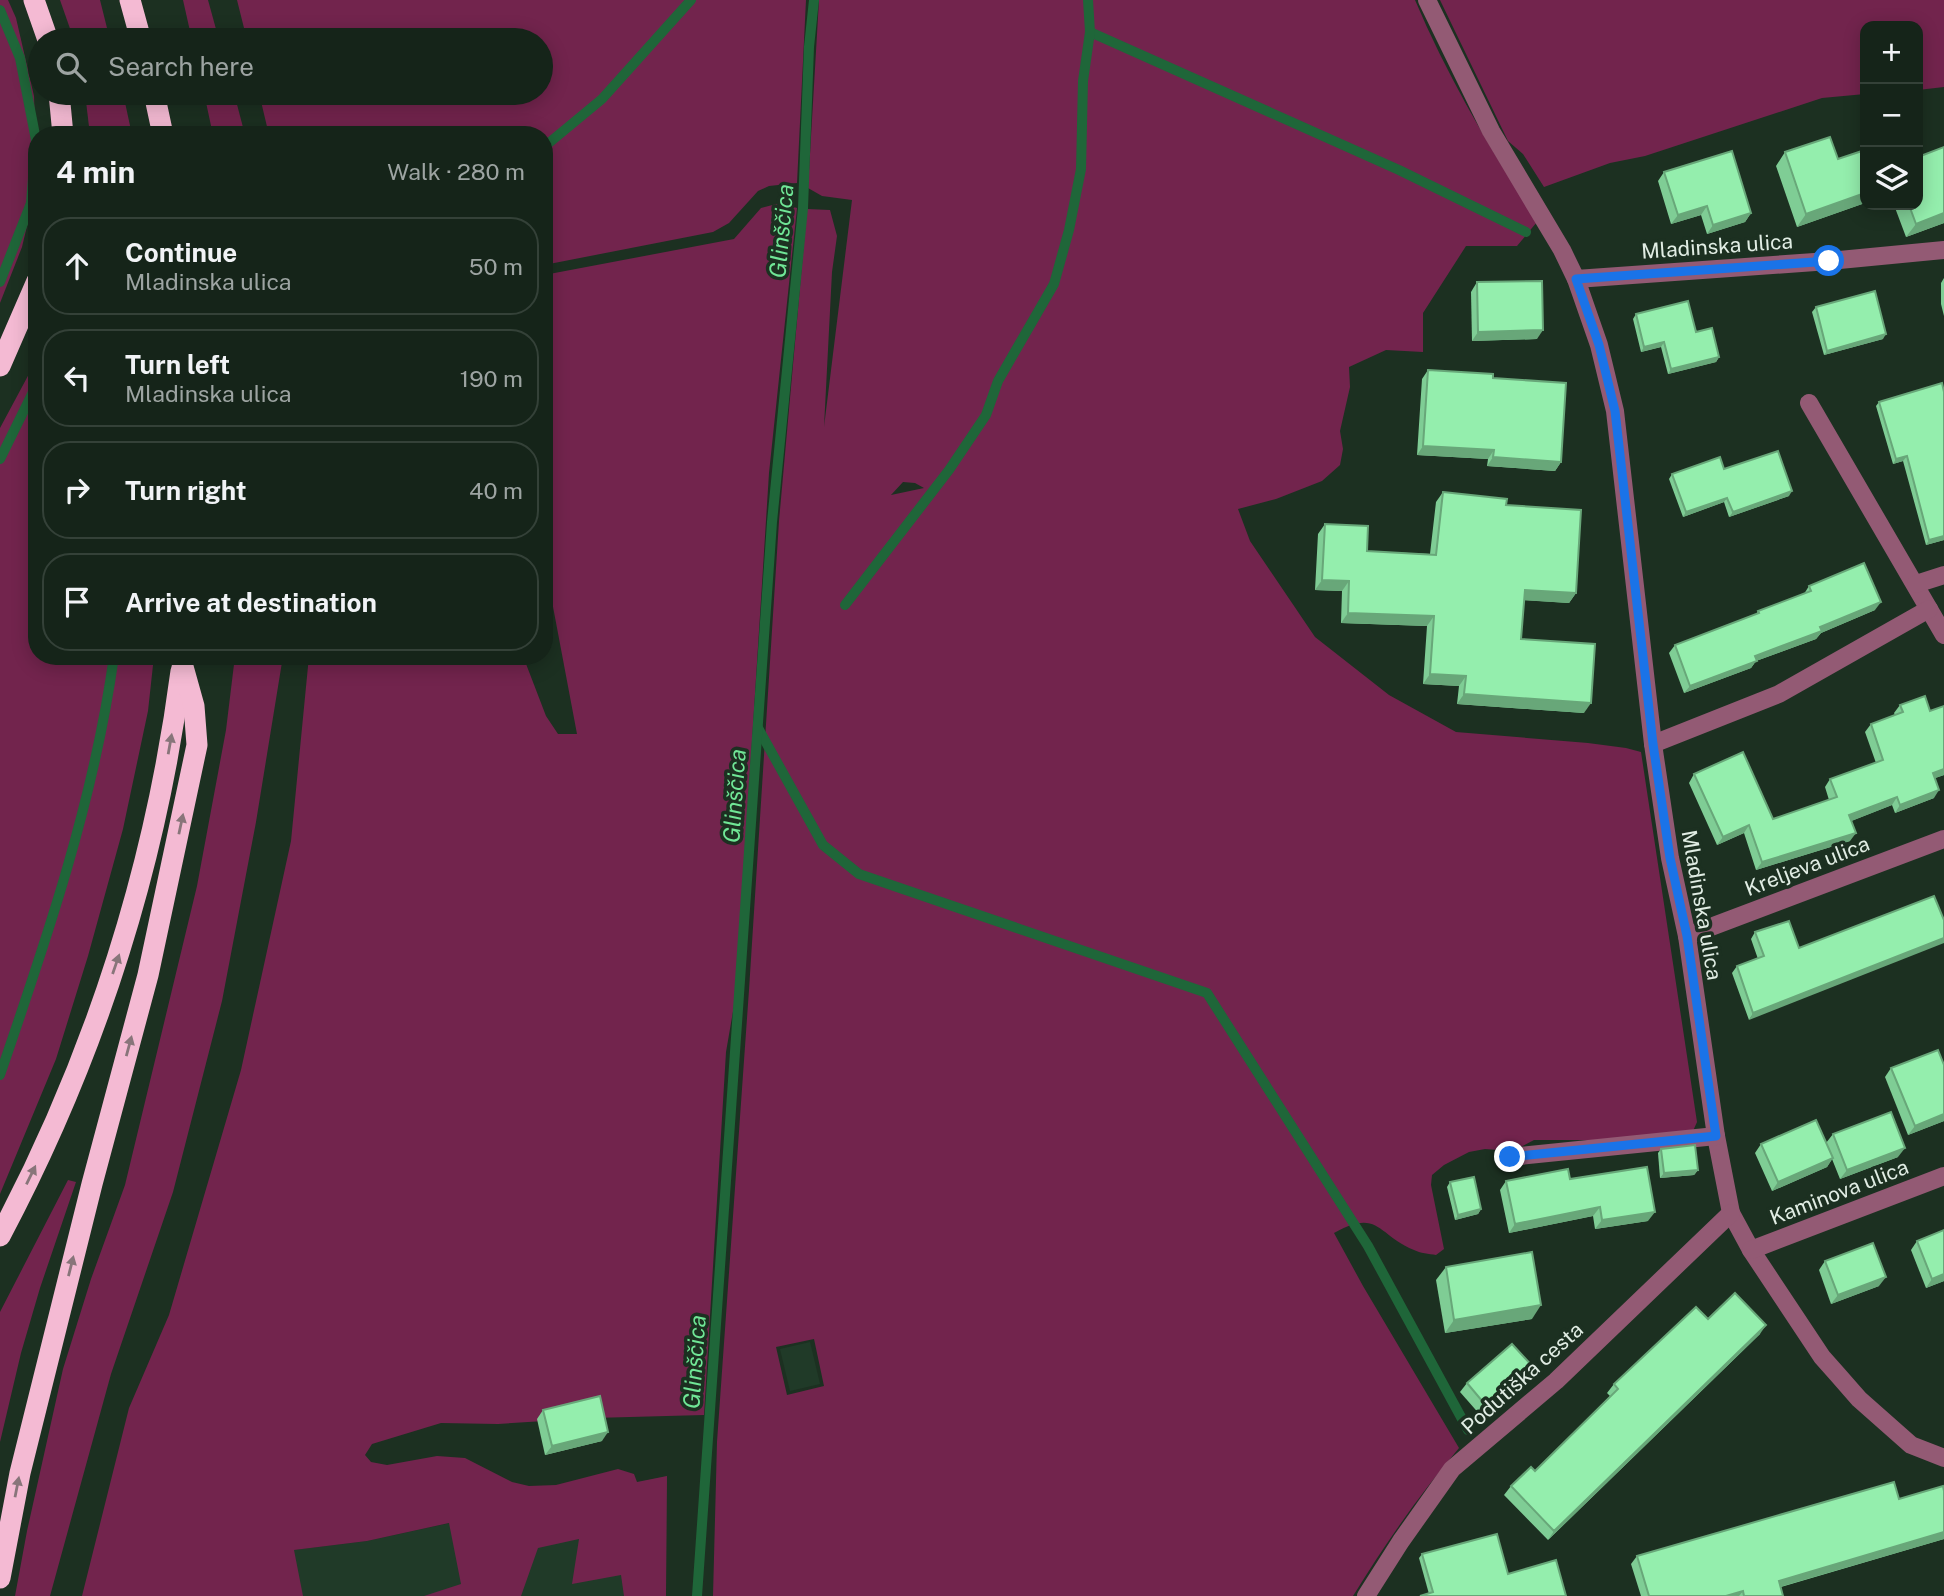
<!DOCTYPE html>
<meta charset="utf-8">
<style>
:root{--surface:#152419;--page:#1e2c22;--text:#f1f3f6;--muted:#9da4a2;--line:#344138}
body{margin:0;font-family:"Public Sans",sans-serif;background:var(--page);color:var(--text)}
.controls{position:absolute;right:21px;top:21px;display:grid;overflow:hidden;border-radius:14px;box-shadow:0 4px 18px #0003}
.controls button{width:63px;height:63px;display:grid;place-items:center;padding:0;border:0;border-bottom:2px solid var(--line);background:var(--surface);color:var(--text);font:35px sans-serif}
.stop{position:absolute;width:21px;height:21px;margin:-16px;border:5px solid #1a73e8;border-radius:50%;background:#fff}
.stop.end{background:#1a73e8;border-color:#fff;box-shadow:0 2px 7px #0008}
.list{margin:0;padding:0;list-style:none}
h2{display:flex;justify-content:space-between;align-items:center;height:91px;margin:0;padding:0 28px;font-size:30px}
h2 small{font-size:23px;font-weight:400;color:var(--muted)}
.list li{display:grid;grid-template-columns:46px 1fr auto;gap:21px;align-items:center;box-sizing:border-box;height:98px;margin:0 14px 14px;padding:0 14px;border:2px solid var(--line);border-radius:28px}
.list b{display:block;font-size:26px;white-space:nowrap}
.list p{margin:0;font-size:23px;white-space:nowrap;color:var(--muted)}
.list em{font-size:23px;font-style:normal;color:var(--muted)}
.icon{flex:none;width:38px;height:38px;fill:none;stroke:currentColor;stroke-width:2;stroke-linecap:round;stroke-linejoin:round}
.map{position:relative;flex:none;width:1944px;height:1596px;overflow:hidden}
.search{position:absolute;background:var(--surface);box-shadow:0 4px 18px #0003;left:28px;top:28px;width:525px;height:77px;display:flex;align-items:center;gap:18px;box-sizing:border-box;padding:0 24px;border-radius:38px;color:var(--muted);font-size:26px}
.panel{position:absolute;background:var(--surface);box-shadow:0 4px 18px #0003;left:28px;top:126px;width:525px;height:539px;border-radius:28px}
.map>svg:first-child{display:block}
.built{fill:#203a28}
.green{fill:#72244d;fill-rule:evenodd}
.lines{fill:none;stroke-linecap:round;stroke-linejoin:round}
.stream{stroke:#1f6639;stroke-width:10}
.minor{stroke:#935a74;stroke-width:18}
.highway{stroke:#f4bad3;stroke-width:21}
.wall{fill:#7fcd95}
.shaded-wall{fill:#68a779}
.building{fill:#94eead;stroke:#68a779;stroke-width:2}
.oneway{fill:#88757a}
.route{stroke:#1a73e8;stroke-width:9}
.labels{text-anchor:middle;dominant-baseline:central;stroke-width:7;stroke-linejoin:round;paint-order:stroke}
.street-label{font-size:21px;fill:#e1ede4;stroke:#1c3021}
.water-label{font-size:23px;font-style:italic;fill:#70e696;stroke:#1c3021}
</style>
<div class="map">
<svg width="1944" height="1596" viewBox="0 0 1944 1596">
<rect width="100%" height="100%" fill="#1c3021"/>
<g class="built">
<path d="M810 1342 820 1384 790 1391 780 1349Z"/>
<path d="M667 1476 666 1596H158L293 1550 367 1541Z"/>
</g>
<g class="green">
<path d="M0 0H8L16 18 34 96 37 184 22 247 0 303Z"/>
<path d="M60 0H100L110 40H74Z"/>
<path d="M183 0H208L219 40H192Z"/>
<path d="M237 0H806L797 183 769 186 758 191 729 223 713 232 544 265V135H269L259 93H541V40H247Z"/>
<path d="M819 0H1415C1448 78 1491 150 1537 222L1517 246H1466L1423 313V352L1386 350 1349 367 1350 387 1340 431 1343 449 1340 465 1322 481 1276 499 1238 509 1250 541 1315 637 1389 695 1456 732 1588 743 1626 748 1641 752 1697 1122 1693 1131 1622 1140H1534L1513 1151 1485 1149 1469 1152 1444 1165 1432 1175 1431 1185 1444 1249 1436 1255C1429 1254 1420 1253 1414 1250 1377 1235 1379 1208 1334 1233L1363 1286 1459 1448C1419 1495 1385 1544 1353 1596H713L717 1442 749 990 779 521 807 209 830 210 837 236 832 272 824 427 852 200 822 196 808 188ZM903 482 915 483 924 488 891 495ZM814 1339 824 1386 787 1395 776 1347Z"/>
<path d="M1440 0H1944V87L1918 90V26H1865V94L1822 98 1645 156 1610 163 1544 187 1523 154 1508 141Z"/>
<path d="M85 93H123L132 135H90Z"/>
<path d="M204 93H234L245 135H213Z"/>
<path d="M780 203 797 208 769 473 736 994 726 1052 704 1415 593 1418 498 1424 441 1423 372 1444 365 1455 371 1462 387 1465 437 1456 465 1458 512 1482 529 1486 556 1485 618 1469 634 1474 637 1482 667 1476 666 1596H624L621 1575 572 1584 579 1539 538 1548 521 1596H424L461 1584 449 1523 367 1541 294 1550 303 1596H82L129 1408 169 1315 241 1070 291 841 309 656H523L546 716 558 734H577L544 559V275L734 239 761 208Z"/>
<path d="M37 359V656H154L148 711 123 829 88 956 56 1059 0 1194V428Z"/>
<path d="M235 656H283L256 822 222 1001 173 1192 111 1374 50 1596H15L27 1531 63 1369 91 1279 125 1185 197 886 226 730Z"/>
<path d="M68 1180 76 1182 40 1288 21 1353 0 1442V1312Z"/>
</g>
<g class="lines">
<g class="stream">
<path d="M0 10 20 58 36 140 31 203 0 282"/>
<path d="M1090 32 1399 170 1526 232"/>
<path d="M544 147 602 99 691 0"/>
<path d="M0 459 37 384"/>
<path d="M845 605 949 470 986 415 998 381 1054 284 1069 230 1081 169 1083 81 1090 32 1088 0"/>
<path d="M758 728 823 845 859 874 1207 993 1368 1246 1468 1430"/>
<path d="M0 1075C47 938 94 800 114 656"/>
<path d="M697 1596 772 522 803 208 809 47 814 0"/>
</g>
<g class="minor">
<path d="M1427 0 1491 131 1562 250 1576 279 1599 345 1615 411 1653 744 1670 858 1687 936 1716 1136 1731 1213 1751 1250 1822 1357 1838 1375 1859 1399 1911 1445 1944 1458"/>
<path d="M1576 279 1829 261 1944 250"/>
<path d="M1809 403 1944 635"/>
<path d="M1916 584 1944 575"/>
<path d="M1653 744 1779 694 1929 609"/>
<path d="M1687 936 1944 839"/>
<path d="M1510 1157 1716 1136"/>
<path d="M1751 1250 1944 1176"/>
<path d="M1366 1596 1401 1541 1452 1469 1556 1381 1731 1213"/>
</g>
<g class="highway">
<path d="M34 0 48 40"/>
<path d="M130 0 141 40"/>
<path d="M59 93 63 135"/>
<path d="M154 93 163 135"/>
<path d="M0 366 37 281"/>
<path d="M0 1236C94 1059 155 870 181 671"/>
<path d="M0 1578 20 1473 92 1184 148 975 197 745 194 706 182 663"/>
</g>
</g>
<g class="wall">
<path d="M1865 150V203L1797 227 1776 166 1785 152 1838 159Z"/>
<path d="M1664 172 1751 213 1745 222 1707 234 1701 215 1671 224 1658 181Z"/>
<path d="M1894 205H1918L1944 223 1906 237Z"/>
<path d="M1944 278V316L1941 304V283Z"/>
<path d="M1477 282 1537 339 1472 341 1471 292Z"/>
<path d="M1816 307 1883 339 1824 355 1812 312Z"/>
<path d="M1636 314 1719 357 1716 362 1668 374 1661 347 1641 352 1633 319Z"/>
<path d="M1428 370 1493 378 1561 462 1555 471 1487 466 1488 459 1417 455 1422 379Z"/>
<path d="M1944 392V540L1926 545 1903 461 1893 464 1876 406 1879 402Z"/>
<path d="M1724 469 1789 496 1729 517 1724 502 1683 517 1669 479 1672 474Z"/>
<path d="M1443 492 1506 505 1576 593 1569 603 1524 600 1521 639 1584 713 1457 704 1459 686 1423 684 1427 626 1341 623 1342 591 1315 590 1318 534 1325 524 1367 551 1430 554 1436 502Z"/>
<path d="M1809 586 1875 610 1821 633 1816 639 1756 661 1751 668 1684 693 1669 653 1675 645 1756 615 1758 611 1804 594Z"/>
<path d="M1900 705 1930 711 1944 706V775L1935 778 1934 798 1895 813 1892 805 1851 821 1850 841 1756 870 1744 833 1717 845 1689 783 1694 774 1773 819 1829 800 1825 787 1830 779 1876 763 1865 732 1871 724 1895 715 1894 713Z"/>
<path d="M1755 932 1799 948 1749 1020 1732 973 1737 966 1758 959 1751 939Z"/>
<path d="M1891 1068 1944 1121 1908 1135 1885 1077Z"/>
<path d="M1833 1134 1898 1157 1840 1179 1832 1159 1827 1167 1772 1191 1755 1153 1761 1144 1826 1143Z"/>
<path d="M1661 1149 1698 1170 1694 1175 1660 1178 1658 1153Z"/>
<path d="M1570 1179 1648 1221 1595 1229 1593 1216 1509 1233 1500 1190 1506 1181Z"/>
<path d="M1450 1182 1481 1209 1478 1214 1455 1220 1447 1187Z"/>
<path d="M1944 1230V1281L1926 1288 1911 1250 1917 1241Z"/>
<path d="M1825 1261 1879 1286 1831 1304 1819 1270Z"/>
<path d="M1446 1267 1532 1319 1445 1333 1436 1280Z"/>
<path d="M1708 1319 1760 1334 1548 1540 1504 1495 1511 1486 1535 1471 1610 1396 1607 1393 1614 1384Z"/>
<path d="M1534 1368 1528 1377 1482 1417 1460 1392 1467 1383Z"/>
<path d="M543 1410 602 1441 545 1455 537 1419Z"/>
<path d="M1944 1491V1539L1781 1587 1783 1596H1641L1631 1564 1637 1556 1899 1499Z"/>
<path d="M1422 1554 1508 1574 1429 1594 1419 1558Z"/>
</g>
<g class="shaded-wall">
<path d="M1865 193V203L1797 227 1806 214Z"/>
<path d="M1707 206 1701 215 1671 224 1678 215Z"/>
<path d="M1751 213 1745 222 1707 234 1713 225Z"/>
<path d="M1944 213V223L1906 237 1916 224Z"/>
<path d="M1543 330 1537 339 1472 341 1478 332Z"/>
<path d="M1886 334 1883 339 1824 355 1827 351Z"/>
<path d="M1664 342 1661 347 1641 352 1644 347Z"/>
<path d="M1719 357 1716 362 1668 374 1671 369Z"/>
<path d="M1423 446 1494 450 1488 459 1417 455Z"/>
<path d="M1907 456 1903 461 1893 464 1896 459Z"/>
<path d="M1493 457 1561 462 1555 471 1487 466Z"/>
<path d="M1792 491 1789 496 1729 517 1733 512Z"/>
<path d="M1727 498 1724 502 1683 517 1686 512Z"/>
<path d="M1944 536V540L1926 545 1929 540Z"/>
<path d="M1322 580 1349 581 1342 591 1315 590Z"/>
<path d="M1525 590 1576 593 1569 603 1518 600Z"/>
<path d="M1881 602 1875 610 1821 633 1816 639 1756 661 1751 668 1684 693 1690 686 1820 627Z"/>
<path d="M1348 613 1434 616 1427 626 1341 623Z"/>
<path d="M1430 674 1466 676 1459 686 1423 684Z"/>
<path d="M1464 694 1591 703 1584 713 1457 704Z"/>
<path d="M1944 769V775L1927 781 1933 773Z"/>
<path d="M1939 790 1934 798 1895 813 1900 805Z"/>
<path d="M1897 797 1892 805 1844 824 1849 815Z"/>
<path d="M1749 825 1744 833 1717 845 1723 837Z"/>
<path d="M1856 833 1850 841 1756 870 1762 862Z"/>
<path d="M1944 938V943L1749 1020 1753 1013Z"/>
<path d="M1944 1114V1121L1908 1135 1915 1126Z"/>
<path d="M1905 1148 1898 1157 1840 1179 1847 1170Z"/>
<path d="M1833 1158 1827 1167 1772 1191 1778 1182Z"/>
<path d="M1698 1170 1694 1175 1660 1178 1664 1173Z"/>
<path d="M1600 1207 1593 1216 1509 1233 1515 1224Z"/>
<path d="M1481 1209 1478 1214 1455 1220 1458 1215Z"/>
<path d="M1655 1212 1648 1221 1595 1229 1602 1220Z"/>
<path d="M1944 1274V1281L1926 1288 1932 1279Z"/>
<path d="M1886 1277 1879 1286 1831 1304 1838 1295Z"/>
<path d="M1541 1305 1532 1319 1445 1333 1454 1320Z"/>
<path d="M1766 1325 1760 1334 1548 1540 1554 1531Z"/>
<path d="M1534 1368 1528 1377 1482 1417 1488 1408Z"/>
<path d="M608 1432 602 1441 545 1455 552 1446Z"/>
<path d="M1944 1532V1539L1773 1589 1779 1581Z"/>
<path d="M1743 1591 1739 1596H1726Z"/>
</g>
<g class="building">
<path d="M1830 137 1838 159 1865 150V193L1806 214 1785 152Z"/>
<path d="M1944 147V213L1916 224 1909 205H1918V157Z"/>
<path d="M1732 151 1751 213 1713 225 1707 206 1678 215 1664 172Z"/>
<path d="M1542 281 1543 330 1478 332 1477 282Z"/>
<path d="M1875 291 1886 334 1827 351 1816 307Z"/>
<path d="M1688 301 1696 332 1712 328 1719 357 1671 369 1664 342 1644 347 1636 314Z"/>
<path d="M1428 370 1493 374V378L1566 383 1561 462 1493 457 1494 450 1423 446Z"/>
<path d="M1942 383 1944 392V536L1929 540 1907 456 1896 459 1879 402Z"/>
<path d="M1778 451 1792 491 1733 512 1727 498 1686 512 1672 474 1720 457 1724 469Z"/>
<path d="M1443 492 1507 499 1506 505 1581 510 1576 593 1525 590 1521 639 1595 644 1591 703 1464 694 1466 676 1430 674 1434 616 1348 613 1349 581 1322 580 1325 524 1368 526 1367 551 1436 555Z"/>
<path d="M1864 563 1881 602 1820 627 1822 631 1755 656 1757 661 1690 686 1675 645 1759 613 1758 611 1811 591 1809 586Z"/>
<path d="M1925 696 1930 711 1944 706V769L1933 773 1939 790 1900 805 1897 797 1849 815 1856 833 1762 862 1749 825 1723 837 1694 774 1743 752 1773 819 1837 797 1830 779 1883 760 1871 724 1903 712 1900 705Z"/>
<path d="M1934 896 1944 920V938L1753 1013 1737 966 1764 956 1755 932 1789 921 1799 948Z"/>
<path d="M1938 1050 1944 1065V1114L1915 1126 1891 1068Z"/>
<path d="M1891 1112 1905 1148 1847 1170 1833 1134Z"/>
<path d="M1816 1120 1833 1158 1778 1182 1761 1144Z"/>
<path d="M1695 1145 1698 1170 1664 1173 1661 1149Z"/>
<path d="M1647 1167 1655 1212 1602 1220 1600 1207 1515 1224 1506 1181 1568 1169 1570 1179Z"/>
<path d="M1474 1177 1481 1209 1458 1215 1450 1182Z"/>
<path d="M1944 1230V1274L1932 1279 1917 1241Z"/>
<path d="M1873 1243 1886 1277 1838 1295 1825 1261Z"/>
<path d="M1532 1252 1541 1305 1454 1320 1446 1267Z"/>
<path d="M1735 1293 1766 1325 1554 1531 1511 1486 1531 1467 1535 1471 1618 1389 1614 1384 1696 1307 1708 1319Z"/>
<path d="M1512 1344 1534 1368 1488 1408 1467 1383Z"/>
<path d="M600 1396 608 1432 552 1446 543 1410Z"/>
<path d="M1894 1482 1899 1499 1943 1486 1944 1491V1532L1779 1581 1783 1596H1744L1743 1591 1726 1596H1649L1637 1556Z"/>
<path d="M1497 1534 1508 1574 1556 1560 1566 1596H1420L1433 1592 1422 1554Z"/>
</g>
<defs><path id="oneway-solid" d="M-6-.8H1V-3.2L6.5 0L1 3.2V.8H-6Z" transform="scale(1.75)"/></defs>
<g class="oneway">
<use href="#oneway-solid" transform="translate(170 744) rotate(-80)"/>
<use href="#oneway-solid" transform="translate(181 824) rotate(-78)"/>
<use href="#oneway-solid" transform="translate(116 964) rotate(-71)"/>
<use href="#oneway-solid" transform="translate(129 1046) rotate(-75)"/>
<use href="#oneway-solid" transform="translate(31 1175) rotate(-64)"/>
<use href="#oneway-solid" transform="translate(71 1266) rotate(-76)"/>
<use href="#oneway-solid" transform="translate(17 1487) rotate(-79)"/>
</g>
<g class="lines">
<path class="route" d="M1510 1157 1716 1136 1687 936 1670 858 1653 744 1615 411 1599 345 1576 279 1829 261"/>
</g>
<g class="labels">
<g class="street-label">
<text transform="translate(1717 246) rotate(-4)">Mladinska ulica</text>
<text transform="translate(1807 866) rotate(-21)">Kreljeva ulica</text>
<text transform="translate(1702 905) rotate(80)">Mladinska ulica</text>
<text transform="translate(1839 1192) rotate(-21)">Kaminova ulica</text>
<text transform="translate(1522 1378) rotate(-42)">Podutiška cesta</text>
</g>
<g class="water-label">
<text transform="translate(781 231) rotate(-85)">Glinščica</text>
<text transform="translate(734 796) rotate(-86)">Glinščica</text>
<text transform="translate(694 1362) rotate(-86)">Glinščica</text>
</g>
</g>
</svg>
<div class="controls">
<button>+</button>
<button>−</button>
<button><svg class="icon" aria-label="layers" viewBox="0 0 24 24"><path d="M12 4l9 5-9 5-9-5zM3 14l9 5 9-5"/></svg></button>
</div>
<div class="stop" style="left:1829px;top:261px"></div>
<div class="stop end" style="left:1510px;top:1157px"></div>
<div class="search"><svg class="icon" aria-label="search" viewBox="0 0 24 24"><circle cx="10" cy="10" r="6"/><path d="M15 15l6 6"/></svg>Search here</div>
<section class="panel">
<h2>4 min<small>Walk · 280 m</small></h2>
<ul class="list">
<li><svg class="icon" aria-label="ahead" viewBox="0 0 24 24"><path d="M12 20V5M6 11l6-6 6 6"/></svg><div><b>Continue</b><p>Mladinska ulica</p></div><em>50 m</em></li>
<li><svg class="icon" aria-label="left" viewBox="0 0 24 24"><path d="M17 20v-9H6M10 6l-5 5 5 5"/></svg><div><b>Turn left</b><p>Mladinska ulica</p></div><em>190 m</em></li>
<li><svg class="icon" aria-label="right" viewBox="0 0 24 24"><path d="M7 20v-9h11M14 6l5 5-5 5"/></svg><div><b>Turn right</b></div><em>40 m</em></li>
<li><svg class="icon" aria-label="arrive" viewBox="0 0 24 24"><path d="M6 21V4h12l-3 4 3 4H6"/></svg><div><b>Arrive at destination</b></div></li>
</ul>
</section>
</div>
